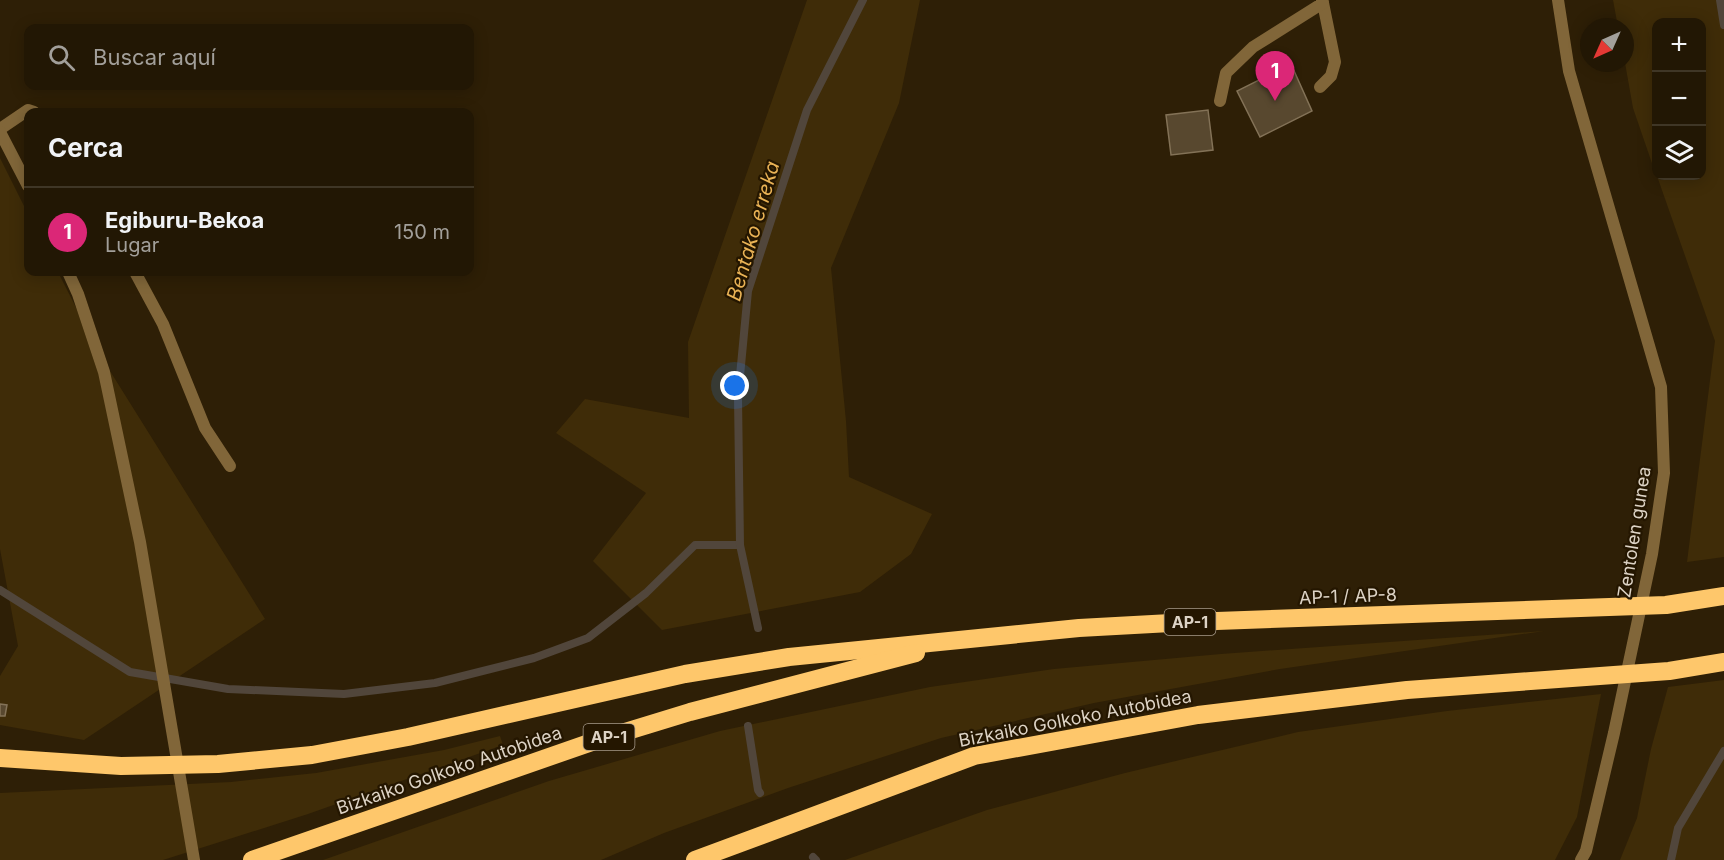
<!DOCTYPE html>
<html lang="es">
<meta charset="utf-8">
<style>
:root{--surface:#221704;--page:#2e2413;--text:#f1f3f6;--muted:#a29f9a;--line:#3f3626;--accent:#db2777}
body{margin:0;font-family:Inter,sans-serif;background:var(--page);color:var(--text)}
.controls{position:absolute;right:18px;top:18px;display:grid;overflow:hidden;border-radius:12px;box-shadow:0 3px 15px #0003}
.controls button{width:54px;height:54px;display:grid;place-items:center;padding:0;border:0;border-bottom:2px solid var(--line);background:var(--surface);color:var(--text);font:30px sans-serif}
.compass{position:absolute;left:1580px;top:18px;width:54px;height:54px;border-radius:50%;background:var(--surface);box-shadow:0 3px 15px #0003;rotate:225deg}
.you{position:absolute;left:735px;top:386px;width:21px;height:21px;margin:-15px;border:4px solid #fff;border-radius:50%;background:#1a73e8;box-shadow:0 0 0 9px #1a73e833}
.badge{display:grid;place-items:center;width:39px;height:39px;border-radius:50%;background:var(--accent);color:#fff;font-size:20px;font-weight:700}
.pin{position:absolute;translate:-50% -50px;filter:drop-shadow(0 2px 3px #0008)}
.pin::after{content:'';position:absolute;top:32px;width:21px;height:18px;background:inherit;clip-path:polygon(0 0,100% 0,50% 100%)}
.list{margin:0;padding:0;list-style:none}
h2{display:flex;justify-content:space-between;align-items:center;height:78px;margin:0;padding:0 24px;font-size:26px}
h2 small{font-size:20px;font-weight:400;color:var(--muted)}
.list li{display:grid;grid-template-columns:39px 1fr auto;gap:18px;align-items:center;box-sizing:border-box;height:90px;padding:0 24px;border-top:2px solid var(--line)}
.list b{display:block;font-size:22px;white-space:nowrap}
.list p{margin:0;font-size:20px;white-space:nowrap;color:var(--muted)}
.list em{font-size:20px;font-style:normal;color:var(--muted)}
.icon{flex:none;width:33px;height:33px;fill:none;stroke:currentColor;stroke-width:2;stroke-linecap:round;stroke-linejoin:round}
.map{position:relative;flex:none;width:1724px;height:860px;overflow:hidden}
.search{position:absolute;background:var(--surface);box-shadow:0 3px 15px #0003;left:24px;top:24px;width:450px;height:66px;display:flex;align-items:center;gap:15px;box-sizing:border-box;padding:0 21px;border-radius:12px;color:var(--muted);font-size:22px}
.panel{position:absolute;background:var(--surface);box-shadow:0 3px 15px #0003;left:24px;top:108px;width:450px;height:168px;border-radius:12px}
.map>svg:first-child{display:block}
.green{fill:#3f2c08}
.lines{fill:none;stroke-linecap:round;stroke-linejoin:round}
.stream{stroke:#51463b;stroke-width:8}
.building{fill:#58482f;stroke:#837257;stroke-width:1.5}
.service{stroke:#816639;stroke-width:12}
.minor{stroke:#816639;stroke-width:12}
.motorway{stroke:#fec76b;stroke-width:18}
.labels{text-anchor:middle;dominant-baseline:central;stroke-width:4.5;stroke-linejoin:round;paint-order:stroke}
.shield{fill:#241600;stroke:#a69a8a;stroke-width:1.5}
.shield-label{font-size:16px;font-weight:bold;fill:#ddd3c5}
.street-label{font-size:18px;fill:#ddd3c5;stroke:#241600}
.water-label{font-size:20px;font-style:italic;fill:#eab355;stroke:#241600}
</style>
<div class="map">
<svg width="1724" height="860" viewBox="0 0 1724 860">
<rect width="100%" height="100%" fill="#2e1f06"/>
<g class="green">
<path d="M807 0H920L899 103 831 268 846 421 849 477 932 514 911 554 860 592 662 630 593 561 646 493 556 433 585 399 689 418 688 342Z"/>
<path d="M1613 0H1724V557L1687 562 1715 341 1657 176H1702V22H1656V175L1633 108 1625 63V27H1618Z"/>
<path d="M0 158 28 214V272H58L100 355 265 619 84 740 0 725V676L18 646 0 549Z"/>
<path d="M1544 631 1280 669 1094 703 941 738 788 788 664 833 601 860H323L549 781 720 731 930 687 1054 669 1221 654Z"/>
<path d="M1724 680V860H1620L1637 818 1651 749 1668 687Z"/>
<path d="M1601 694 1577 817 1555 860H845L987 810 1125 773 1298 732 1447 711Z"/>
<path d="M500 736 503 745 308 814 163 860H0V793L231 782 316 773 444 750Z"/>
</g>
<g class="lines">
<g class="stream">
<path d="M1720 0 1724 25"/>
<path d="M0 590 130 672 228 689 344 694 435 683 534 658 588 638 646 593 695 545H740"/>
<path d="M758 628 740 545 738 397 748 291 807 110 863 0"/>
<path d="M748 726 758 790 760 793"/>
<path d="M813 857 816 860"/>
<path d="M1671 860 1678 828 1724 751"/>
</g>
</g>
<g class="building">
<path d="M1291 64 1312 111 1260 137 1237 91Z"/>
<path d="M1208 110 1213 150 1171 155 1166 115Z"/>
<path d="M0 704 7 705 5 716H0Z"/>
</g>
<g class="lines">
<g class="service">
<path d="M1320 87 1331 76 1335 62 1323 3"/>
<path d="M1220 101 1226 73 1253 47 1323 3 1322 0"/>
</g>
<g class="minor">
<path d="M1558 0 1569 71 1661 387 1664 473 1652 554 1614 733 1586 851 1581 860"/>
<path d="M0 129 28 110 34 112"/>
<path d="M0 132 28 186"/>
<path d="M68 272 78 294 104 372 140 542 194 860"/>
<path d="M135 272 163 324 205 428 230 466"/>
</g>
<g class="motorway">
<path d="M0 758 121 766 218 764 312 755 408 737 685 674 789 657 1079 628 1189 622 1666 605 1724 596"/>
<path d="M252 860 592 742 690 712 916 653"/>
<path d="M695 860 974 756 1198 715 1407 690 1669 671 1724 662"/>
</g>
</g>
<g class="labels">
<g class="shield">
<rect x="1164.5" y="609" width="51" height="26" rx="4.5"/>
<rect x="583.5" y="724" width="51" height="26" rx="4.5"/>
</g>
<g class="shield-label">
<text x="1190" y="622">AP-1</text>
<text x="609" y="737">AP-1</text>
</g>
<g class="street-label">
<text transform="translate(1634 532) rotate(-81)">Zentolen gunea</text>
<text transform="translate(1348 596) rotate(-2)">AP-1 / AP-8</text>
<text transform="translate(1075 718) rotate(-11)">Bizkaiko Golkoko Autobidea</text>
<text transform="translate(449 770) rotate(-19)">Bizkaiko Golkoko Autobidea</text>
</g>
<g class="water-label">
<text transform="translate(753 231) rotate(-74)">Bentako erreka</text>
</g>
</g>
</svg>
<div class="controls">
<button>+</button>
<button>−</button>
<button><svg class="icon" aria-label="layers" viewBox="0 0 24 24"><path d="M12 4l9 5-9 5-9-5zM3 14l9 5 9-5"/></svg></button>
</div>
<svg class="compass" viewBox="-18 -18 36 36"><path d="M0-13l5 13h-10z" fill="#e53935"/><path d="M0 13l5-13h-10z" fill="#a29f9a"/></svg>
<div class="you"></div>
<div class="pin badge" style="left:1275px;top:101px">1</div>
<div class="search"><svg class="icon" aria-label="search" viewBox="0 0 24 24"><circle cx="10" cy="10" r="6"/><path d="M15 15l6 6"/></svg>Buscar aquí</div>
<section class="panel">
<h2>Cerca<small></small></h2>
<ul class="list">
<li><span class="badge">1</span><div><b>Egiburu-Bekoa</b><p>Lugar</p></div><em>150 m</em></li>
</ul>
</section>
</div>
